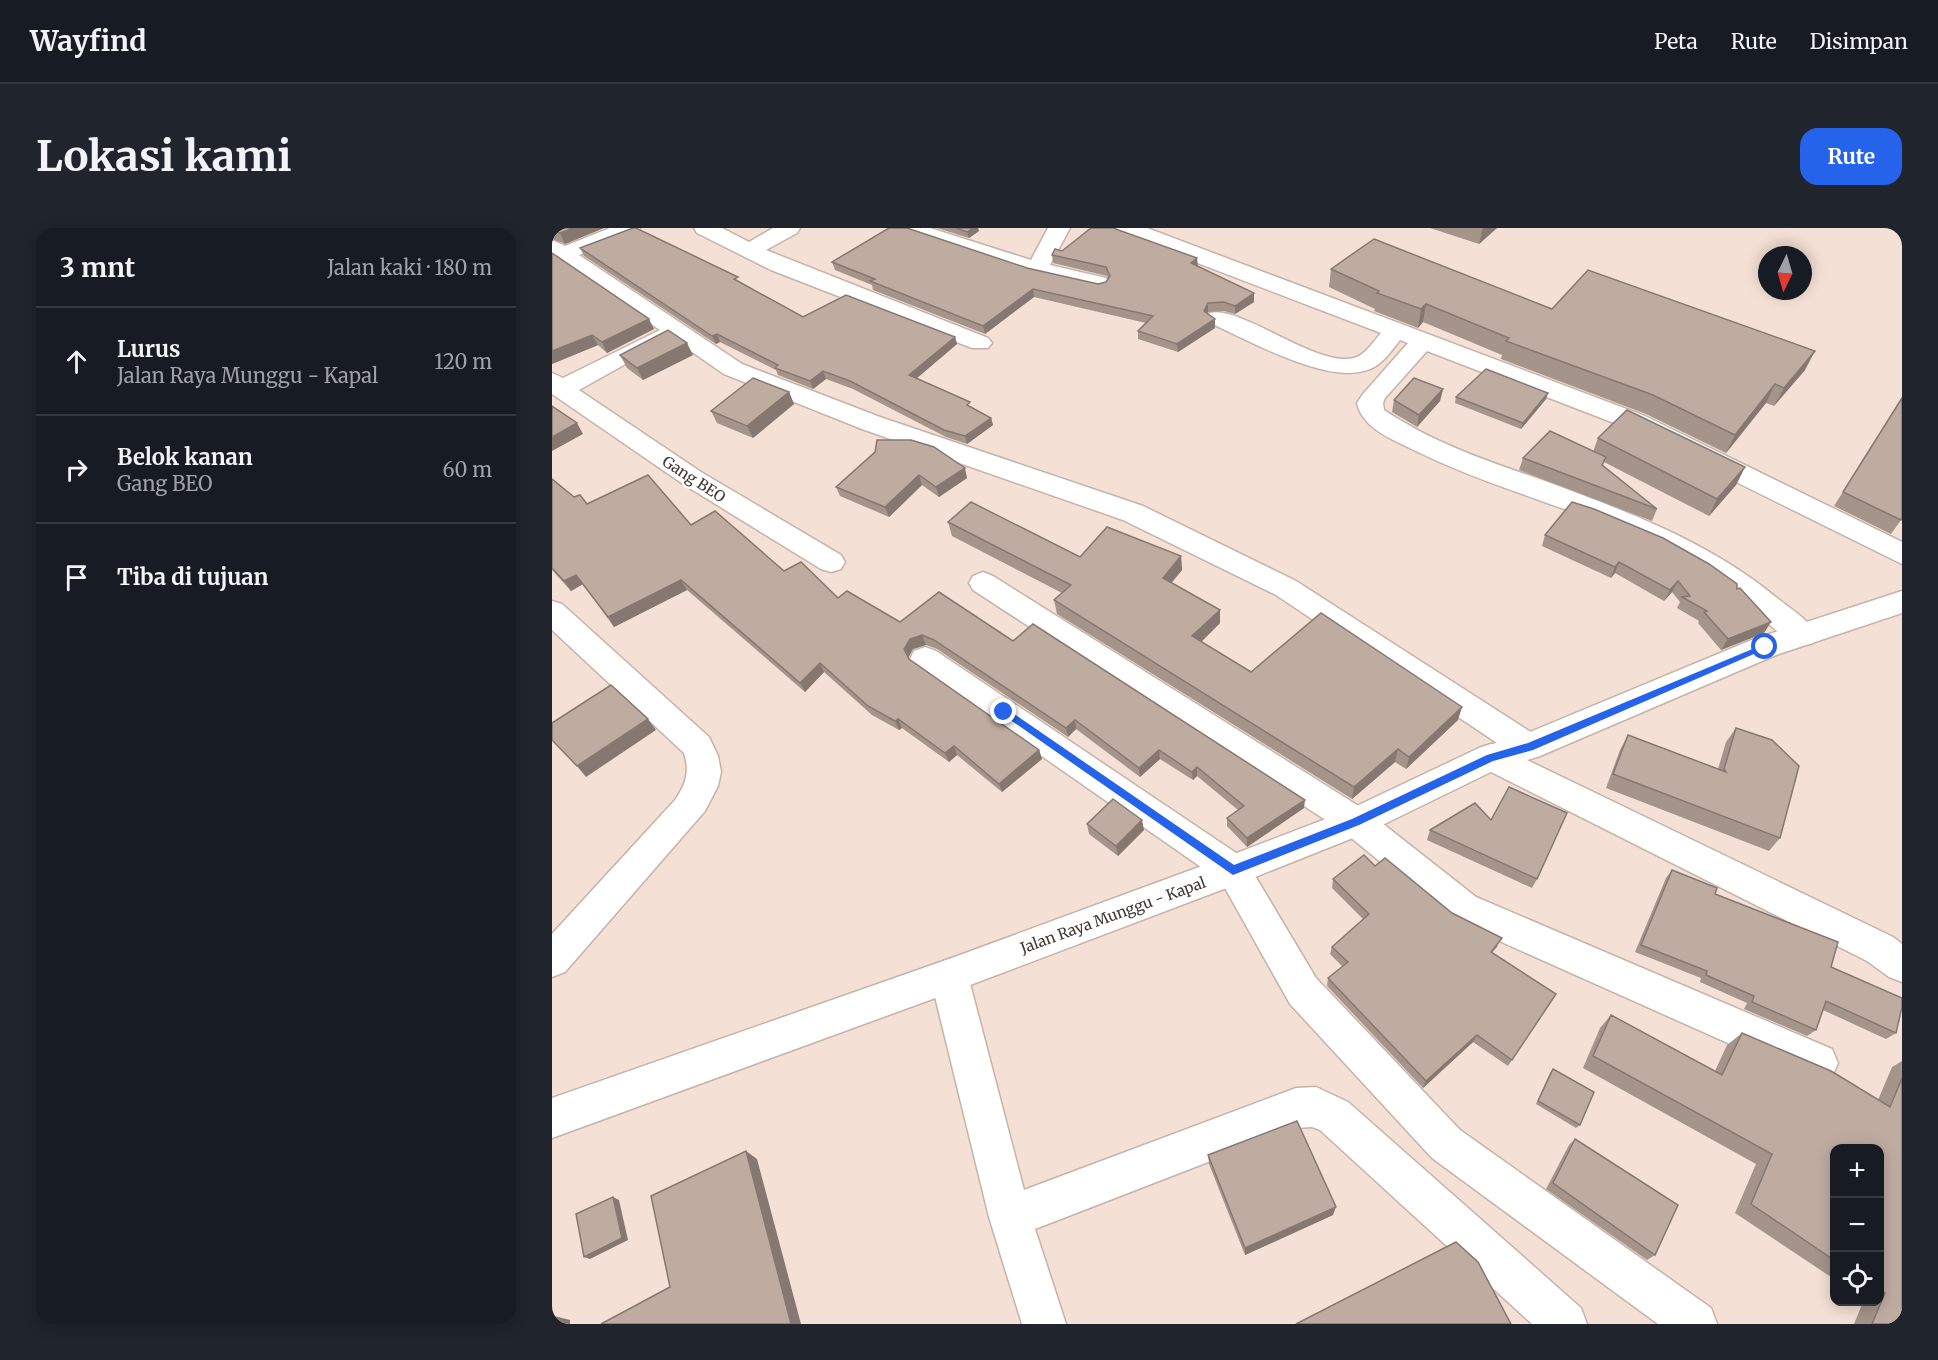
<!DOCTYPE html>
<html lang="id">
<meta charset="utf-8">
<style>
:root{--surface:#171b24;--page:#20242c;--text:#f1f3f6;--muted:#9ea1a6;--line:#363941;--accent:#2563eb}
body{margin:0;font-family:Merriweather,serif;background:var(--page);color:var(--text)}
.controls{position:absolute;right:18px;bottom:18px;display:grid;overflow:hidden;border-radius:12px;box-shadow:0 3px 15px #0003}
.controls button{width:54px;height:54px;display:grid;place-items:center;padding:0;border:0;border-bottom:2px solid var(--line);background:var(--surface);color:var(--text);font:30px sans-serif}
.compass{position:absolute;left:1206px;top:18px;width:54px;height:54px;border-radius:50%;background:var(--surface);box-shadow:0 3px 15px #0003;rotate:185deg}
.stop{position:absolute;width:18px;height:18px;margin:-14px;border:4px solid #2563eb;border-radius:50%;background:#fff}
.stop.end{background:#2563eb;border-color:#fff;box-shadow:0 2px 6px #0008}
.list{margin:0;padding:0;list-style:none}
h2{display:flex;justify-content:space-between;align-items:center;height:78px;margin:0;padding:0 24px;font-size:26px}
h2 small{font-size:20px;font-weight:400;color:var(--muted)}
.list li{display:grid;grid-template-columns:39px 1fr auto;gap:18px;align-items:center;box-sizing:border-box;height:108px;padding:0 24px;border-top:2px solid var(--line)}
.list b{display:block;font-size:22px;white-space:nowrap}
.list p{margin:0;font-size:20px;white-space:nowrap;color:var(--muted)}
.list em{font-size:20px;font-style:normal;color:var(--muted)}
.icon{flex:none;width:33px;height:33px;fill:none;stroke:currentColor;stroke-width:2;stroke-linecap:round;stroke-linejoin:round}
.map{position:relative;flex:none;width:1350px;height:1096px;overflow:hidden;border-radius:18px}
header{display:flex;align-items:center;gap:36px;box-sizing:border-box;height:84px;padding:0 30px;background:var(--surface);border-bottom:2px solid var(--line)}
header strong{font-size:28px}
nav{display:flex;gap:33px;margin-inline-start:auto;font-size:21px}
.intro{display:flex;align-items:center;justify-content:space-between;box-sizing:border-box;height:144px;padding:0 36px}
h1{margin:0;font-size:42px}
.button{padding:15px 27px;border-radius:18px;background:var(--accent);color:#fff;font-size:21px;font-weight:700}
main{display:flex;gap:36px;padding:0 36px}
aside{flex:1;background:var(--surface);border-radius:18px;box-shadow:0 3px 15px #0003}
.map>svg:first-child{display:block}
.lines{fill:none;stroke-linecap:round;stroke-linejoin:round}
.minor-casing{stroke:#c6b3a7;stroke-width:3}
.tertiary-casing{stroke:#c6b3a7;stroke-width:3}
.minor{fill:#fff;fill-rule:evenodd}
.tertiary{fill:#fff;fill-rule:evenodd}
.wall{fill:#a4948a}
.shaded-wall{fill:#867871}
.building{fill:#bfaca1;stroke:#867871;stroke-width:1.5}
.route{fill:#2563eb}
.labels{text-anchor:middle;dominant-baseline:central;stroke-width:5;stroke-linejoin:round;paint-order:stroke}
.street-label{font-size:15px;fill:#3f3732;stroke:#fff}
</style>
<header>
<strong>Wayfind</strong>
<nav><a>Peta</a><a>Rute</a><a>Disimpan</a></nav>
</header>
<div class="intro"><h1>Lokasi kami</h1><a class="button">Rute</a></div>
<main>
<aside>
<h2>3 mnt<small>Jalan kaki · 180 m</small></h2>
<ul class="list">
<li><svg class="icon" aria-label="ahead" viewBox="0 0 24 24"><path d="M12 20V5M6 11l6-6 6 6"/></svg><div><b>Lurus</b><p>Jalan Raya Munggu - Kapal</p></div><em>120 m</em></li>
<li><svg class="icon" aria-label="right" viewBox="0 0 24 24"><path d="M7 20v-9h11M14 6l5 5-5 5"/></svg><div><b>Belok kanan</b><p>Gang BEO</p></div><em>60 m</em></li>
<li><svg class="icon" aria-label="arrive" viewBox="0 0 24 24"><path d="M6 21V4h12l-3 4 3 4H6"/></svg><div><b>Tiba di tujuan</b></div></li>
</ul>
</aside>
<div class="map">
<svg width="1350" height="1096" viewBox="0 0 1350 1096">
<rect width="100%" height="100%" fill="#f4e0d4"/>
<g class="lines">
<g class="minor-casing">
<g id="minor">
<path d="M58 0H88L85 5 27 27 190 136 328 189 591 278 744 353 988 510 993 519 988 528 975 532 1341 709 1350 716V754L1337 749 1315 733 927 538 923 529 927 520 939 516 957 523 724 367 571 292 310 201 172 146 120 110 27 162 149 244 289 327 293 334 289 341 279 344 269 341 131 256 0 166V145L11 150 108 102 0 29V12L13 18Z"/>
<path d="M142 0H170L197 14 221 0H248L245 5 214 22 436 110 440 115 436 120H420L219 42 145 5Z"/>
<path d="M345 0H378L479 32 496 0H518L498 37 554 50 557 55 554 60 546 62 477 46 348 5Z"/>
<path d="M564 0H595L1093 188 1350 314V336L1075 200 875 123 833 170 831 175 832 182C881 215 935 233 990 252 1074 283 1156 313 1225 370 1239 381 1257 392 1265 407L1261 415 1250 418 1239 415C1207 388 1176 359 1139 337 1054 287 954 267 866 224 844 213 810 201 805 175L811 166 856 115 848 112C840 122 831 136 818 141 777 159 697 112 658 95L654 90 658 85C689 77 765 140 802 130 813 127 822 113 829 105L567 5Z"/>
<path d="M431 344 441 348 816 584 924 669 1280 821 1286 835 1280 849 1266 854 1252 849 898 691 792 604 421 362 417 355 421 348Z"/>
<path d="M0 373 10 376 157 509 166 528 169 544 166 558 153 583 13 744 0 749V706L123 572C134 556 138 544 132 525L0 402Z"/>
<path d="M373 419 384 423 693 631 764 750 908 902 1159 1080 1165 1096H1106L880 930 738 776 669 653 362 439 358 431 362 423Z"/>
<path d="M397 731 410 736 416 748 472 962 744 860 764 859 796 874 1029 1080 1035 1096H980L768 902 760 899 744 900 483 1001 514 1096H470L437 989 378 748 384 736Z"/>
</g>
</g>
<g class="tertiary-casing">
<path id="tertiary" d="M1350 363V385L1224 427 988 528 947 540 816 604 693 653 397 765 0 910V870L397 731 669 631 792 584 927 520 971 507 1202 411Z"/>
</g>
<use href="#minor" class="minor"/>
<use href="#tertiary" class="tertiary"/>
</g>
<g class="wall">
<path d="M0 0H52L13 16 0 11Z"/>
<path d="M385 0H426L427 3 417 10Z"/>
<path d="M878 0H945L927 16Z"/>
<path d="M28 20 189 55 251 89 403 109 405 116 364 151 439 190 441 197 415 216 394 209 301 161 274 151 261 161 226 147 224 142 168 114 164 116 32 28Z"/>
<path d="M510 23 646 38 702 74 683 86 672 83 656 84 655 85 663 100 626 124 586 111V103L594 95 482 69 433 106 321 62 320 57 283 42 280 34 475 40 546 56 554 54 556 51 555 48 501 35 500 27Z"/>
<path d="M0 25 102 101 55 125 46 117 0 136Z"/>
<path d="M779 41 1000 81 1253 142 1222 178 1214 175 1174 225 1094 186 949 131 950 127 871 94 866 100 822 83 823 81 777 59Z"/>
<path d="M68 127H141L91 152 75 140Z"/>
<path d="M891 161 888 173 865 199 840 184 842 172Z"/>
<path d="M237 164 242 176 201 210 165 195 159 183Z"/>
<path d="M996 165 994 171 969 201 903 175 904 169Z"/>
<path d="M1350 170 1349 292 1339 306 1282 278Z"/>
<path d="M1046 210 1193 239 1184 257 1157 288 1052 234 1051 237 1105 281 1100 293 967 242 971 230 1041 224Z"/>
<path d="M382 219 415 250 387 269 370 257 337 289 288 268 284 259Z"/>
<path d="M0 251 22 269 35 276 139 297 286 370 348 394 461 413 752 580 695 619 675 598V590L686 582 645 548 641 552 608 531 588 549 524 501 516 509 385 421 374 417 361 421 356 430 357 431 487 522 490 531 450 564 405 527 397 534 350 500 347 502 320 487 272 444 253 464 135 362 62 399 31 356 19 363 0 342Z"/>
<path d="M396 294 528 329 629 328 630 342 619 355 668 382V395L649 414 699 444 906 492 854 541 843 534 800 571 505 386 502 372 510 365 400 308Z"/>
<path d="M993 307 1185 361 1212 405 1169 422 1146 395 1147 393 1125 380 1128 374 1120 364 1112 373 1063 345 1059 350 990 318Z"/>
<path d="M1184 500 1228 610 1217 623 1054 560 1068 522 1076 507 1166 541 1174 514Z"/>
<path d="M535 596 592 602 566 628 537 606Z"/>
<path d="M878 602 985 651 980 660 875 612Z"/>
<path d="M823 638 900 685 946 718 940 725 1004 766 956 838 921 814 871 860 775 758 776 750 791 739 778 726 780 719 811 691 780 660 781 651Z"/>
<path d="M1120 642 1163 666 1279 739 1344 805 1334 811 1271 782 1264 802 1255 808 1192 781 1195 775 1148 754 1149 750 1083 724 1114 650Z"/>
<path d="M1059 787 1163 843 1175 817 1190 805 1326 872 1340 839 1350 833V1096H1302L1311 1074H1328V921H1282V1051L1183 985 1204 936 1031 840 1048 800Z"/>
<path d="M1001 841 1028 897 1024 900 984 876 998 845Z"/>
<path d="M1023 911 1103 1027 1095 1032 994 961 1017 917Z"/>
<path d="M656 927 781 987 693 1027 657 936Z"/>
</g>
<g class="shaded-wall">
<path d="M22 0H52L13 16 8 5Z"/>
<path d="M421 0H426L427 3 417 10 415 4Z"/>
<path d="M931 0H945L927 16Z"/>
<path d="M645 30 646 38 639 35Z"/>
<path d="M481 61 482 69 433 106 431 98Z"/>
<path d="M702 65V74L683 86V78Z"/>
<path d="M656 75V84L652 91V83Z"/>
<path d="M874 76 871 94 866 100 869 81Z"/>
<path d="M97 91 102 101 55 125 50 114Z"/>
<path d="M663 91V100L626 124 625 116Z"/>
<path d="M165 106 168 114 164 116 160 108Z"/>
<path d="M40 107 46 117 0 136V123Z"/>
<path d="M403 109 405 116 359 155 357 147Z"/>
<path d="M135 115 141 127 91 152 85 140Z"/>
<path d="M1263 123 1253 142 1222 178 1232 160Z"/>
<path d="M271 143 274 151 261 161 258 153Z"/>
<path d="M1223 156 1214 175 1174 225 1183 207Z"/>
<path d="M891 161 888 173 865 199 867 187Z"/>
<path d="M237 164 242 176 201 210 195 198Z"/>
<path d="M996 165 994 171 969 201 971 195Z"/>
<path d="M439 190 441 197 415 216 413 208Z"/>
<path d="M25 195 31 206 0 223V209Z"/>
<path d="M1193 239 1184 257 1157 288 1165 271Z"/>
<path d="M413 240 415 250 387 269 384 259Z"/>
<path d="M367 247 370 257 337 289 333 279Z"/>
<path d="M629 328 630 342 612 364 611 350Z"/>
<path d="M1067 334 1063 345 1059 350 1063 339Z"/>
<path d="M24 347 31 356 19 363 12 353Z"/>
<path d="M129 352 135 362 62 399 56 389Z"/>
<path d="M1126 353 1120 364 1112 373 1118 362Z"/>
<path d="M668 382V395L641 422 640 408Z"/>
<path d="M1219 394 1212 405 1169 422 1176 411Z"/>
<path d="M370 407 374 417 361 421 356 430 352 421 358 411Z"/>
<path d="M268 435 272 444 253 464 248 455Z"/>
<path d="M910 479 906 492 854 541 857 529Z"/>
<path d="M96 491 104 502 34 549 25 538Z"/>
<path d="M346 491 350 500 347 502 343 493Z"/>
<path d="M523 492 524 501 516 509 514 500Z"/>
<path d="M402 518 405 527 397 534 393 525Z"/>
<path d="M846 521 843 534 800 571 802 559Z"/>
<path d="M487 522 490 531 450 564 447 556Z"/>
<path d="M607 522 608 531 588 549 587 540Z"/>
<path d="M645 539V548L641 552 640 544Z"/>
<path d="M753 572 752 580 695 619V610Z"/>
<path d="M590 592 592 602 566 628 564 618Z"/>
<path d="M925 807 921 814 871 860 874 853Z"/>
<path d="M194 923 205 931 249 1096H239Z"/>
<path d="M61 969 67 972 76 1012 38 1031 32 1029Z"/>
<path d="M784 979 781 987 693 1027V1020Z"/>
<path d="M2 1088 18 1092V1096H2Z"/>
</g>
<g class="building">
<path d="M0 0H22L8 5 0 3Z"/>
<path d="M81 0H84L186 49 182 51 251 89 294 67 403 109 357 147 418 174 415 177 439 190 413 208 392 202 298 153 271 143 258 153 223 140 226 137 165 106 160 108 28 20Z"/>
<path d="M337 0H355L475 40 546 56 554 54 558 48 554 39 500 27 503 21 510 23 539 0H561L645 30 639 35 702 65 683 78 672 74 656 75 652 83 663 91 625 116 586 103 601 88 481 61 431 98 318 53 323 51 280 34Z"/>
<path d="M404 0H421L415 4Z"/>
<path d="M822 11 1000 81 1036 42 1263 123 1232 160 1223 156 1183 207 1101 167 954 113 957 110 874 76 869 81 825 65 827 63 779 41Z"/>
<path d="M0 25 97 91 50 114 40 107 0 123Z"/>
<path d="M116 102 135 115 85 140 68 127Z"/>
<path d="M934 141 996 165 971 195 904 169Z"/>
<path d="M201 150 237 164 195 198 159 183Z"/>
<path d="M862 150 891 161 867 187 842 172Z"/>
<path d="M1350 170V289L1349 292 1291 264Z"/>
<path d="M0 178 25 195 0 209Z"/>
<path d="M1075 182 1193 239 1165 271 1046 210Z"/>
<path d="M998 203 1054 229 1050 237 1105 281 971 230Z"/>
<path d="M325 212H359L382 219 413 240 384 259 367 247 333 279 284 259 323 224Z"/>
<path d="M96 247 139 297 163 283 232 343 249 334 286 370 295 363 348 394 387 364 461 413 481 396 753 572 695 610 675 590 692 578 645 539 640 544 607 522 587 540 523 492 514 500 382 412 370 407 358 411 352 421 357 431 487 522 447 556 402 518 393 525 346 491 343 493 316 478 268 435 248 455 129 352 56 389 24 347 12 353 0 340V251L22 269 28 267 35 276Z"/>
<path d="M419 274 528 329 555 299 629 328 611 350 668 382 640 408 699 444 769 385 910 479 857 529 846 521 802 559 502 372 519 357 396 294Z"/>
<path d="M1020 274 1042 281 1111 310 1157 336 1185 356V361L1188 360 1219 394 1176 411 1152 384 1155 383 1130 369 1138 368 1126 353 1118 362 1067 334 1063 339 993 307Z"/>
<path d="M59 457 96 491 25 538 0 512V495Z"/>
<path d="M1184 500 1220 512 1247 538 1228 610 1061 546 1076 507 1174 544 1172 541Z"/>
<path d="M957 559 1015 585 985 651 878 602 923 575 939 592Z"/>
<path d="M561 571 590 592 564 618 535 596Z"/>
<path d="M812 627 823 638 833 630 900 685 950 710 939 724 1004 766 960 832 925 807 874 853 776 750 796 734 780 719 817 686 781 651Z"/>
<path d="M1120 642 1165 660 1163 666 1286 714 1279 739 1350 770V779L1344 805 1274 773 1264 802 1200 774 1202 768 1154 747 1155 743 1089 717Z"/>
<path d="M1059 787 1170 847 1190 805 1279 843 1338 879 1350 850V1096H1320L1333 1065 1328 1061V921H1282V1032L1199 976 1220 926 1041 828Z"/>
<path d="M1001 841 1042 864 1028 897 986 873Z"/>
<path d="M745 893 784 979 693 1020 656 927Z"/>
<path d="M1023 911 1126 977 1103 1027 1001 955Z"/>
<path d="M194 923 239 1096H49L118 1059 99 968Z"/>
<path d="M61 969 70 1010 32 1029 24 986Z"/>
<path d="M904 1014 926 1034 959 1096H744Z"/>
<rect x="0" y="1088" width="2" height="8"/>
</g>
<path class="route" d="M1210 417 1218 419 981 522 941 533 807 597 681 647 447 484 455 481 682 637 800 591 935 527 976 515Z"/>
<g class="labels">
<g class="street-label">
<text transform="translate(142 251) rotate(33)">Gang BEO</text>
<text transform="translate(561 687) rotate(-20)">Jalan Raya Munggu - Kapal</text>
</g>
</g>
</svg>
<div class="controls">
<button>+</button>
<button>−</button>
<button><svg class="icon" aria-label="locate" viewBox="0 0 24 24"><circle cx="12" cy="12" r="6"/><path d="M12 2v4M12 18v4M2 12h4M18 12h4"/></svg></button>
</div>
<svg class="compass" viewBox="-18 -18 36 36"><path d="M0-13l5 13h-10z" fill="#e53935"/><path d="M0 13l5-13h-10z" fill="#9ea1a6"/></svg>
<div class="stop" style="left:1213px;top:419px"></div>
<div class="stop end" style="left:452px;top:484px"></div>
</div>
</main>
